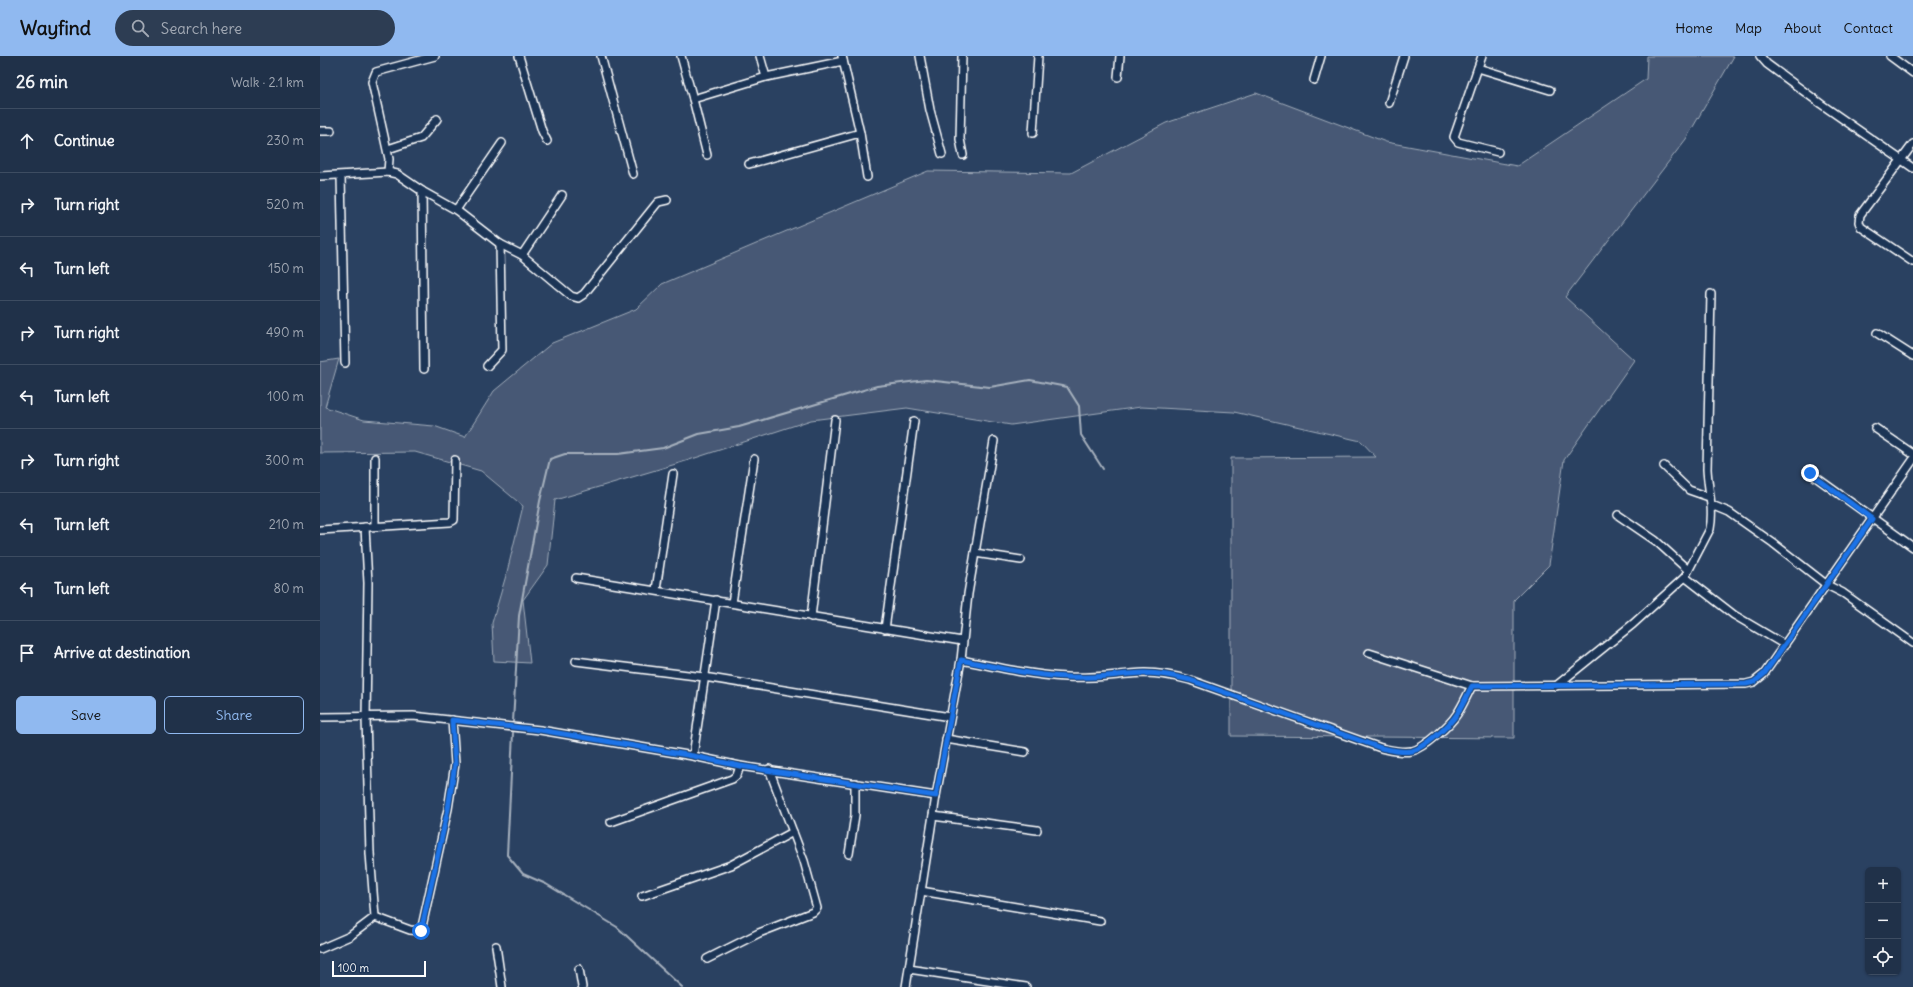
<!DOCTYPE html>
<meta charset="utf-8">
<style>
:root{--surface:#203149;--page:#2d3d53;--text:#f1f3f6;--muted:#a2a9b4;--line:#3d4c61;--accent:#90b9f0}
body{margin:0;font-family:Delius,sans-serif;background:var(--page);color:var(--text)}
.controls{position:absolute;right:12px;bottom:12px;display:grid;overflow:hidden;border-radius:6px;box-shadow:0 1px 3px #0004}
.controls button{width:36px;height:36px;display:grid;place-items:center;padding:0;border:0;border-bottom:1px solid var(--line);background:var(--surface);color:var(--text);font:20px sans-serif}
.scale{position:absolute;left:12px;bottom:10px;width:94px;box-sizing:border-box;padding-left:4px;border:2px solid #fff;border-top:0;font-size:11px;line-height:14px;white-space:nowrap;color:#fff;-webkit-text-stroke:3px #1d3557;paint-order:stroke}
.stop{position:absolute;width:12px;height:12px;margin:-9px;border:3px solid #1a73e8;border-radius:50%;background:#fff}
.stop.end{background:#1a73e8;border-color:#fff;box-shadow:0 1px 4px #0008}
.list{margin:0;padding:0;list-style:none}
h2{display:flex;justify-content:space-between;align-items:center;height:52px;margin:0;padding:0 16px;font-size:17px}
h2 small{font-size:13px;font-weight:400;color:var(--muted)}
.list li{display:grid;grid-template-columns:26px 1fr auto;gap:12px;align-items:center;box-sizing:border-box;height:64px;padding:0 16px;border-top:1px solid var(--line)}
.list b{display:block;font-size:15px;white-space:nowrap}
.list em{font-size:13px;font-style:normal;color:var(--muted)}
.actions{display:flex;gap:8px;padding:12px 16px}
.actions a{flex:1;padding:9px 0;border:1px solid var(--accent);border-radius:6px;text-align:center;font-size:14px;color:var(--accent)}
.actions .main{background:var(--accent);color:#111}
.icon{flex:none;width:22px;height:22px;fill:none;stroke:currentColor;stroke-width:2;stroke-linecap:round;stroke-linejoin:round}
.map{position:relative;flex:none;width:1593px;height:931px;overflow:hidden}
header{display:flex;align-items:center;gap:24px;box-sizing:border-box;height:56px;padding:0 20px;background:var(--accent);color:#111}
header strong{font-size:19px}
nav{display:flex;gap:22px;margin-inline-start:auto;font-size:14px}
.search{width:280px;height:36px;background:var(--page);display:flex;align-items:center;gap:10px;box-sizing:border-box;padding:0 14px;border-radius:22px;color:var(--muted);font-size:15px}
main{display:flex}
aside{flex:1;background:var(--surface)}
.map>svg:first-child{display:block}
.green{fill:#465975;stroke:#a2acba}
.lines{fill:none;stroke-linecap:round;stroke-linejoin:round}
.stream{stroke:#a7b1be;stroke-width:2}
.street-casing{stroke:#fff;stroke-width:10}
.street{stroke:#1d3557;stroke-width:7}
.route{stroke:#1a73e8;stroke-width:5}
</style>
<header>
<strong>Wayfind</strong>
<div class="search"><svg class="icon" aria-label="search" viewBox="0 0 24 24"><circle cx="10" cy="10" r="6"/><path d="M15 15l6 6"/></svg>Search here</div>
<nav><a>Home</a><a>Map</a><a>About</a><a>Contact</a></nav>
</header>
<main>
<aside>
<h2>26 min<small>Walk · 2.1 km</small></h2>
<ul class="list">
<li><svg class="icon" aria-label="ahead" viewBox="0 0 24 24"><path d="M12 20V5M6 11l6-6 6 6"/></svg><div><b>Continue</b></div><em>230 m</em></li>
<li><svg class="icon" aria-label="right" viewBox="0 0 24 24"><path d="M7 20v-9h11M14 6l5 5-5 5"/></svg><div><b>Turn right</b></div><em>520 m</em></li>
<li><svg class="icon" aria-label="left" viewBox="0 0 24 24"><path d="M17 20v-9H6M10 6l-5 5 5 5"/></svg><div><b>Turn left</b></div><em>150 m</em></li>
<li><svg class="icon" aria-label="right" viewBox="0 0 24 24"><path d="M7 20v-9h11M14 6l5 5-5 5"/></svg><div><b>Turn right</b></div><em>490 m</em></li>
<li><svg class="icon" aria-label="left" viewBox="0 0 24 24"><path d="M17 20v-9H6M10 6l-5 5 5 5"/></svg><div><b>Turn left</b></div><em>100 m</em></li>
<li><svg class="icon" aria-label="right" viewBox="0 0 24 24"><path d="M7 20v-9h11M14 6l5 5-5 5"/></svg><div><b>Turn right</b></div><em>300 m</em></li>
<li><svg class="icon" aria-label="left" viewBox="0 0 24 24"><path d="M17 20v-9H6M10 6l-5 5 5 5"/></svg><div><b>Turn left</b></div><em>210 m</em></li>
<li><svg class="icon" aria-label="left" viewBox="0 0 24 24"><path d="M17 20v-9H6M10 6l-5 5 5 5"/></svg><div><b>Turn left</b></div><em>80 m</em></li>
<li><svg class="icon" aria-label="arrive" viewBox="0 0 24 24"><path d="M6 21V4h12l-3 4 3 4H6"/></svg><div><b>Arrive at destination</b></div></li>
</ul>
<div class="actions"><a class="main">Save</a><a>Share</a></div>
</aside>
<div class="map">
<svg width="1593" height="931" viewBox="0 0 1593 931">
<rect width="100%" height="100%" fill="#2a4161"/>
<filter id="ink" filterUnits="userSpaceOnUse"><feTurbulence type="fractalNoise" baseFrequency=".025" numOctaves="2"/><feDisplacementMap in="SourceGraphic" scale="8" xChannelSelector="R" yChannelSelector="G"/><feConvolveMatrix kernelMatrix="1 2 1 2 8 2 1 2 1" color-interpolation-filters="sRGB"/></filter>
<g filter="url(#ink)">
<path class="green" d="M1327 0H1414L1366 83 1245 241 1314 304 1244 404 1229 509 1194 544V682L911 680V402L1056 401 1041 385 914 356 821 351 691 369 587 352 491 364 366 405 235 444 228 509 203 544 210 607 174 605 172 567 187 516 203 450 161 415 95 396 0 397V306L19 303 5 351 44 364 114 370 145 381 174 335 232 287 316 253 342 228 608 115 751 117 846 67 936 37 1066 86 1197 110 1326 23Z"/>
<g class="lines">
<g class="stream">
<path d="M193 666 199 560 220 445 230 403 245 398H298L343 392 379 378 419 371 557 330 606 324 670 331 710 324 747 331 759 350 761 379 783 413"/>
<path d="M193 677 187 799 203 818 226 828 297 871 362 931"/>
</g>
<g class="street-casing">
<g id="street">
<path d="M199 0 222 75 227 85"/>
<path d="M281 0 313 118"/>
<path d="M361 0 373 43 446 21 523 5"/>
<path d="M440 0 446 21"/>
<path d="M522 0 540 77 547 121"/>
<path d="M600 0 610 54 622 98"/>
<path d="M642 0 640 83 643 99"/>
<path d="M1162 0 1134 81 1138 86 1178 96"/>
<path d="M1440 0 1447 8 1501 48 1593 112"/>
<path d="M1570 0 1593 17"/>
<path d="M1158 12 1230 34"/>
<path d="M798 21 800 0"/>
<path d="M994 24 1001 0"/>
<path d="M373 43 387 99"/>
<path d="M1069 47 1084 0"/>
<path d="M0 75H11"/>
<path d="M713 77 718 0"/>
<path d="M1593 88 1540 159 1539 166 1541 171 1593 206"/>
<path d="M68 93 101 82 117 63"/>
<path d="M429 108 540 77"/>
<path d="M68 116 69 103 52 26 56 16 115 0"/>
<path d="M0 120 68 116 77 118 102 135 136 154 180 188 202 199 251 240 258 242 264 238 338 146 347 144"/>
<path d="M21 120 25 307"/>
<path d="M102 135 104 313"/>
<path d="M136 154 182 87"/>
<path d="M202 199 242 139"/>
<path d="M1391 238 1387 413C1388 433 1394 453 1390 473L1365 521 1414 559 1465 589"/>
<path d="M1557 277 1593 300"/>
<path d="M167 310 182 294 180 188"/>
<path d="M1555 372 1593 398"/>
<path d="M55 402V470"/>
<path d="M1344 410 1369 434 1389 441"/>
<path d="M1490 417 1593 491"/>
<path d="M1392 449 1409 456 1453 487 1507 529 1523 537 1593 587"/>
<path d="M1298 459 1336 485 1368 514"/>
<path d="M0 474 130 466 134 464 135 404"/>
<path d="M655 497 701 504"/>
<path d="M256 522 642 585"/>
<path d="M336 534 353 418"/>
<path d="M412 547 434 403"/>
<path d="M491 561 515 364"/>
<path d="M565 573 594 365"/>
<path d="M1049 597 1152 630 1426 628 1434 626 1444 618 1593 404"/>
<path d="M641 604C675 611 711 619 746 621 773 623 798 618 825 617 841 617 855 620 870 624L1061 692C1071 694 1081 697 1092 695 1105 692 1130 669 1137 658 1143 649 1147 639 1152 630"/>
<path d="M256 605 384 621 630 661"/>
<path d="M1236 630 1313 568 1365 521"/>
<path d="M0 661 93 660 220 674 373 700 420 710 616 740"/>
<path d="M626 683 705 696"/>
<path d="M373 700 396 544"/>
<path d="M613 760 717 774"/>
<path d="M291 766 412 723 417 719 420 710"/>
<path d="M529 798 535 759V727"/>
<path d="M601 835 780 865"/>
<path d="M322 840 411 809 473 776"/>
<path d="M55 861 90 874 101 875 128 753 135 708 132 664"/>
<path d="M176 890 182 931"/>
<path d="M0 893 30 880 55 861 50 797 46 662 48 527 45 471"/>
<path d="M387 903 439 877 493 856 497 852 484 805 449 713"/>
<path d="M259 913 262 931"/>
<path d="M589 913 706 931"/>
<path d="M586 931 616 740 641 604 648 538 674 385"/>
</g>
</g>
<use href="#street" class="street"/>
</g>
</g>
<g class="lines" filter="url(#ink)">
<path class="route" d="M101 875 128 753 135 708 132 664 220 674 373 700 420 710 616 740 641 604C675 611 711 619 746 621 773 623 798 618 825 617 841 617 855 620 870 624L1061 692C1071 694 1081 697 1092 695 1105 692 1130 669 1137 658 1143 649 1147 639 1152 630L1426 628 1434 626 1444 618 1552 463 1490 417"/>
</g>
</svg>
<div class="controls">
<button>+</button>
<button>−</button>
<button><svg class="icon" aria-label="locate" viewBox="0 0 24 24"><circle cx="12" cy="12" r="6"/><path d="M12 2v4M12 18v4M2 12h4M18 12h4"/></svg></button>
</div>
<div class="scale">100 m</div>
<div class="stop" style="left:101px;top:875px"></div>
<div class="stop end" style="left:1490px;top:417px"></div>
</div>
</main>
